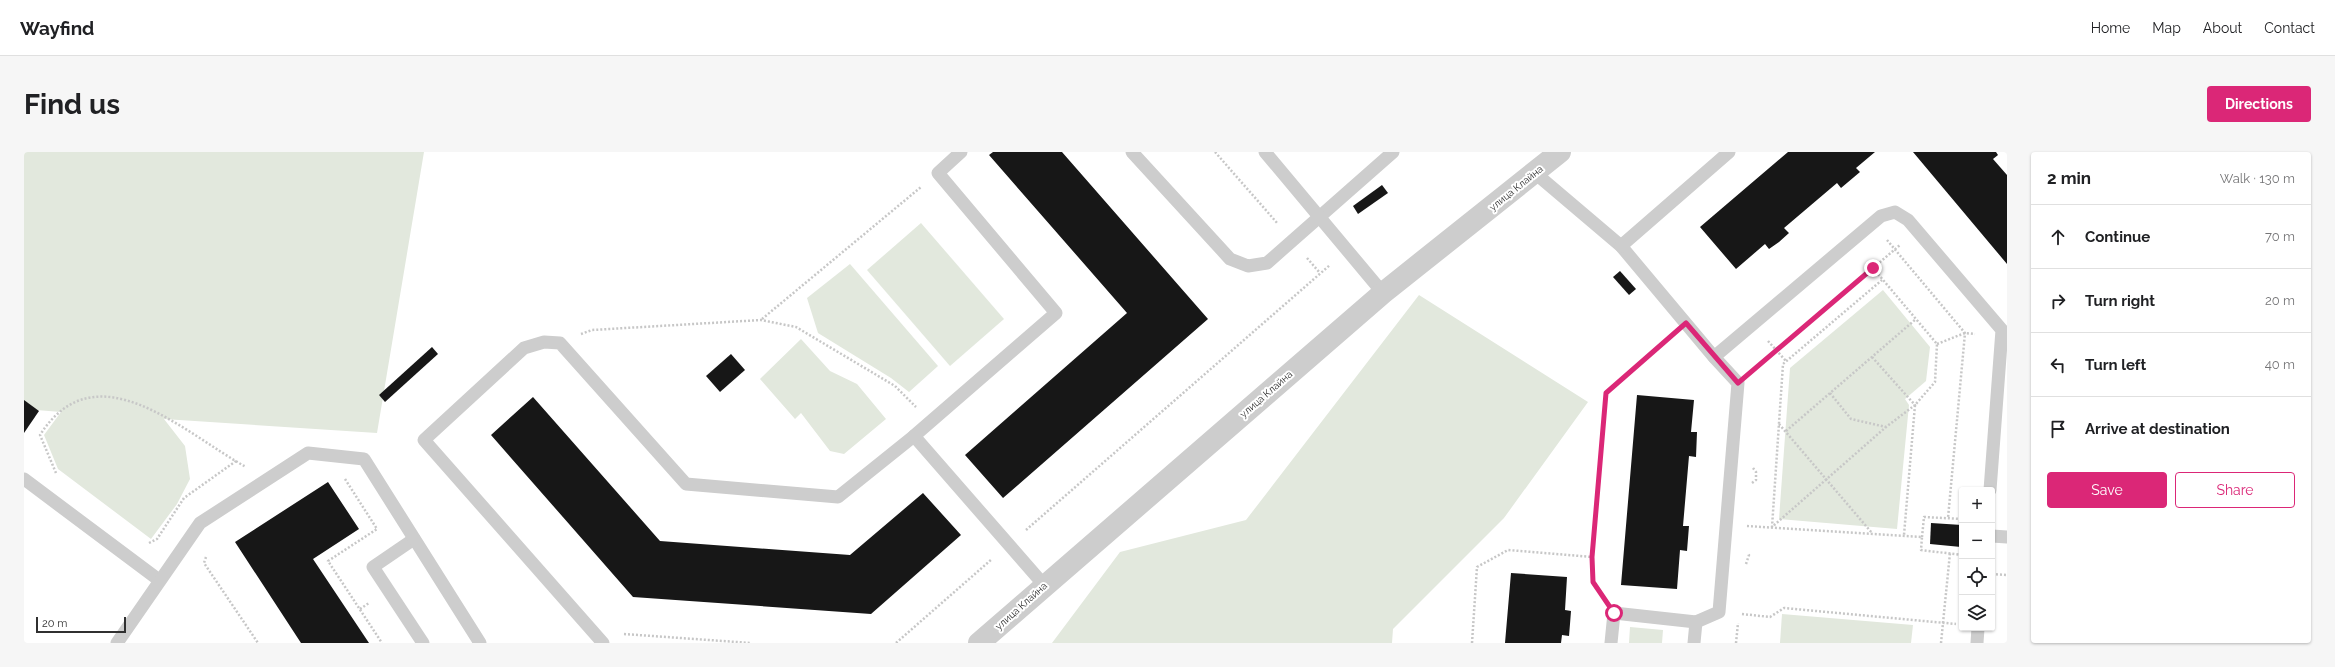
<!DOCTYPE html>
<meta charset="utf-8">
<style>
:root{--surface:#fff;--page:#f6f6f6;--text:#202124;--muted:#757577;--line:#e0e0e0;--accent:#db2777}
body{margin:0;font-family:Raleway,sans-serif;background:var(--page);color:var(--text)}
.controls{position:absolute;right:12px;bottom:12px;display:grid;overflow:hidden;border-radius:4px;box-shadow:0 1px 3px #0004}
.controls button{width:36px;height:36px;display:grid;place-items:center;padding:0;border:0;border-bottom:1px solid var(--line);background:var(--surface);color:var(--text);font:20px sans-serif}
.scale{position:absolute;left:12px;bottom:10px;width:90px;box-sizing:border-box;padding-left:4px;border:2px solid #303030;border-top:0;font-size:11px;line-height:14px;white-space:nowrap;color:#303030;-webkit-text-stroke:3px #fff;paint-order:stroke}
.stop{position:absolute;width:12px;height:12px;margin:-9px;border:3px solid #db2777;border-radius:50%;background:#fff}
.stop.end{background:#db2777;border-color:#fff;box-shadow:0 1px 4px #0008}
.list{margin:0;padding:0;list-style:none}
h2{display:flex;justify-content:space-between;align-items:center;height:52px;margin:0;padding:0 16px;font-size:17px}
h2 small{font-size:13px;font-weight:400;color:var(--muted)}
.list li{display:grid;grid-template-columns:26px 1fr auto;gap:12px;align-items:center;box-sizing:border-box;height:64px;padding:0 16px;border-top:1px solid var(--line)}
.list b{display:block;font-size:15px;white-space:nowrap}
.list em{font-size:13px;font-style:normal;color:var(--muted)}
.actions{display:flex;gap:8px;padding:12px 16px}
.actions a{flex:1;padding:9px 0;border:1px solid var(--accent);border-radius:4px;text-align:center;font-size:14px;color:var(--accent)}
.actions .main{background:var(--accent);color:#fff}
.icon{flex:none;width:22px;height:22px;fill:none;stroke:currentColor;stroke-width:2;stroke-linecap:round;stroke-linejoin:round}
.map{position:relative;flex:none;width:1983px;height:491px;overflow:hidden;border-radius:4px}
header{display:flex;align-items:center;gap:24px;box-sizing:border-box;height:56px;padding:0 20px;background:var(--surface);border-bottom:1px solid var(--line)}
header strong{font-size:19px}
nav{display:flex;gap:22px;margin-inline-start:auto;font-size:14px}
.intro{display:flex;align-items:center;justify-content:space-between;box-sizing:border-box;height:96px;padding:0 24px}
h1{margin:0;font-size:28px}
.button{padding:10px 18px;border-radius:4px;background:var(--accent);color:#fff;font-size:14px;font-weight:700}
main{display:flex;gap:24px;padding:0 24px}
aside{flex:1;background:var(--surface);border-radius:4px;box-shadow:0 1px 3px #0004}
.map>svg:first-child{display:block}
.green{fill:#e2e8dd}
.building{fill:#171717}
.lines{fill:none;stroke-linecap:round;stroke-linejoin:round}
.path{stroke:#c7c7c7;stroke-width:2.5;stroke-dasharray:2 2;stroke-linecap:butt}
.lane{stroke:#cdcdcd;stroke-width:13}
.street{stroke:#cdcdcd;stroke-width:22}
.route{stroke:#db2777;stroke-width:5}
.labels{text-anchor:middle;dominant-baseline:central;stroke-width:4;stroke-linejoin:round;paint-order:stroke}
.street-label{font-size:10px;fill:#303030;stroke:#fff}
</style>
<header>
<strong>Wayfind</strong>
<nav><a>Home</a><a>Map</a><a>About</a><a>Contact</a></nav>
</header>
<div class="intro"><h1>Find us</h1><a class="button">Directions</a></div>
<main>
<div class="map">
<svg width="1983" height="491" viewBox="0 0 1983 491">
<rect width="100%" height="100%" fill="#fff"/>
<g class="green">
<path d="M0 0H400L353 281 140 267 161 294 166 327 153 352 127 387 34 317 20 283 37 260 0 257Z"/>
<path d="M897 71 980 167 926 214 843 118Z"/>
<path d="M826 112 914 214 885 240 867 226 794 181 783 146Z"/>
<path d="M1859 138 1906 195 1902 229 1881 247 1885 253 1873 377 1755 367 1766 216Z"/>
<path d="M1395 143 1564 250 1480 366 1369 477 1368 491H1028L1096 400 1222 368Z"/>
<path d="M777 187 806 219 833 232 862 267 820 302 806 299 777 261 771 267 736 227Z"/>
<path d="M1758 462 1889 473 1887 491H1756Z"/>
<path d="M1606 475 1639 478 1638 491H1605Z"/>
</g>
<g class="building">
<path d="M969 0H1038L1184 167 979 346 941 303 1103 161 965 3Z"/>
<path d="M1764 0H1851L1832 16 1836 20 1817 36 1813 31 1760 76 1765 81 1755 90 1745 97 1741 92 1712 117 1676 75Z"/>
<path d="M1889 0H1972L1974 3 1969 7 1983 23V112Z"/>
<path d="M1358 33 1364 41 1334 62 1329 54Z"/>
<path d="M1596 119 1612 137 1605 143 1589 125Z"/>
<path d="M408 195 414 202 361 250 355 243Z"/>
<path d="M707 202 721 218 696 240 682 224Z"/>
<path d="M1613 243 1670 248 1667 280H1673L1672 305 1665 304 1659 374H1665L1663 399 1656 398 1653 437 1597 433Z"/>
<path d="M509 245 636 389 826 403 899 341 937 383 847 462 609 445 467 283Z"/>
<path d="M0 248 15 259 0 281Z"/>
<path d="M304 330 335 377 289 407 345 491H277L211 390Z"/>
<path d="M1907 371 1938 373 1937 395 1906 392Z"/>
<path d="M1487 421 1543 425 1541 458 1547 459 1546 472 1545 484 1538 483 1537 491H1481Z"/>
</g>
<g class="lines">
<g class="path">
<path d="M1191 0 1254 72"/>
<path d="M1863 88 1941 181 1924 366"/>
<path d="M1283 106 1296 121"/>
<path d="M1849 116 1913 192 1911 230 1891 253 1880 383"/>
<path d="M738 167 897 35"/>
<path d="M557 182 568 178 737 168 772 175 871 234 892 255"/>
<path d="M1744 189 1762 209"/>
<path d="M1913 192 1941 181 1951 182"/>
<path d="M1848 205 1891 253 1862 275 1748 375 1759 212 1858 128"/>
<path d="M1731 217 1876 93"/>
<path d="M1806 241 1827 267 1862 275"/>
<path d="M1755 272 1848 381"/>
<path d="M1762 279 1892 167"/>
<path d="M32 321 16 283C72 195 160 281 222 315"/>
<path d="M321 327 353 377 304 409 358 491"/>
<path d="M1728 331 1732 328V320L1729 316"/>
<path d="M1723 374 1898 385 1897 398 1938 403"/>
<path d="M1002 378 1306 113"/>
<path d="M1898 385 1900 365 1938 367"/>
<path d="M125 391 133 387 160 346 212 309"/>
<path d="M182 405 180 411 234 491"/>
<path d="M1568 405 1569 430 1578 444"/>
<path d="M1722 412 1725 403 1723 402"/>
<path d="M1968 422 1983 423"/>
<path d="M336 457 345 451"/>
<path d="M1718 462 1746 465 1760 456 1932 472"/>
<path d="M600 482 727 491"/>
<path d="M872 491 968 407"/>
<path d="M1448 491 1453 415 1484 398 1568 405 1582 241 1645 186"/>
<path d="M1712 491 1714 471"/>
<path d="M1917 491 1926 401"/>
</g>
<g class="lane">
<path d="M1108 0 1206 107 1224 114 1243 111 1369 0"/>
<path d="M1241 0 1359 141"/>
<path d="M1511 21 1597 94 1690 205 1857 64 1871 60 1884 68 1978 178 1966 338"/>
<path d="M1597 94 1705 0"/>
<path d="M890 284 1020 433"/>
<path d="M0 327 135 428"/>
<path d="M1968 384 1983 385"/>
<path d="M390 387 349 415 399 491"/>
<path d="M93 491 176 371 284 301 340 307 456 491"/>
<path d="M579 491 400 288 500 196 520 190 536 191 662 332 814 345 890 284 1032 161 914 21 937 0"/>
<path d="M1587 491 1590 461 1672 470"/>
<path d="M1670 491 1672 470 1695 460 1714 231 1690 205"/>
<path d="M1953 491 1954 476"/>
</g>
<path class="street" d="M955 491 1359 141 1536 0"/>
</g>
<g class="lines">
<path class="route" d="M1590 461 1569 430 1568 405 1582 241 1662 171 1714 231 1849 116"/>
</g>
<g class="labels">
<g class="street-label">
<text transform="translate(1492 36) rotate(-39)">улица Клайна</text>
<text transform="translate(1242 242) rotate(-41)">улица Клайна</text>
<text transform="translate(997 454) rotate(-42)">улица Клайна</text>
</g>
</g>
</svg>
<div class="controls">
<button>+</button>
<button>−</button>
<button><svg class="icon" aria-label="locate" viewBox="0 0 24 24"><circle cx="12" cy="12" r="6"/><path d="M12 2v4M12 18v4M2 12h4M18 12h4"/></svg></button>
<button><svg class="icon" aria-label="layers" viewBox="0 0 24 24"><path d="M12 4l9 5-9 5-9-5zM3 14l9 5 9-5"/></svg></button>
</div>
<div class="scale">20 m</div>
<div class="stop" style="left:1590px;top:461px"></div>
<div class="stop end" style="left:1849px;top:116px"></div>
</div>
<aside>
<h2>2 min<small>Walk · 130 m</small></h2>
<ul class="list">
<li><svg class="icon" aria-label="ahead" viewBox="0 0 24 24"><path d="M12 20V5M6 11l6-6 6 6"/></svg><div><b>Continue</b></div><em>70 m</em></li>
<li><svg class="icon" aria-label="right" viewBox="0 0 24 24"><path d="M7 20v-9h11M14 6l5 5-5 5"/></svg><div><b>Turn right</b></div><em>20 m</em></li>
<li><svg class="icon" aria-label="left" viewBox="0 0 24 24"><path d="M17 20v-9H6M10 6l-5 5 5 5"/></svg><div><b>Turn left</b></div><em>40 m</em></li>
<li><svg class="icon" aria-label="arrive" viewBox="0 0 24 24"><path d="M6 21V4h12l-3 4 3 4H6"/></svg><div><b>Arrive at destination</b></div></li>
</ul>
<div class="actions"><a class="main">Save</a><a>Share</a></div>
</aside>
</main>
